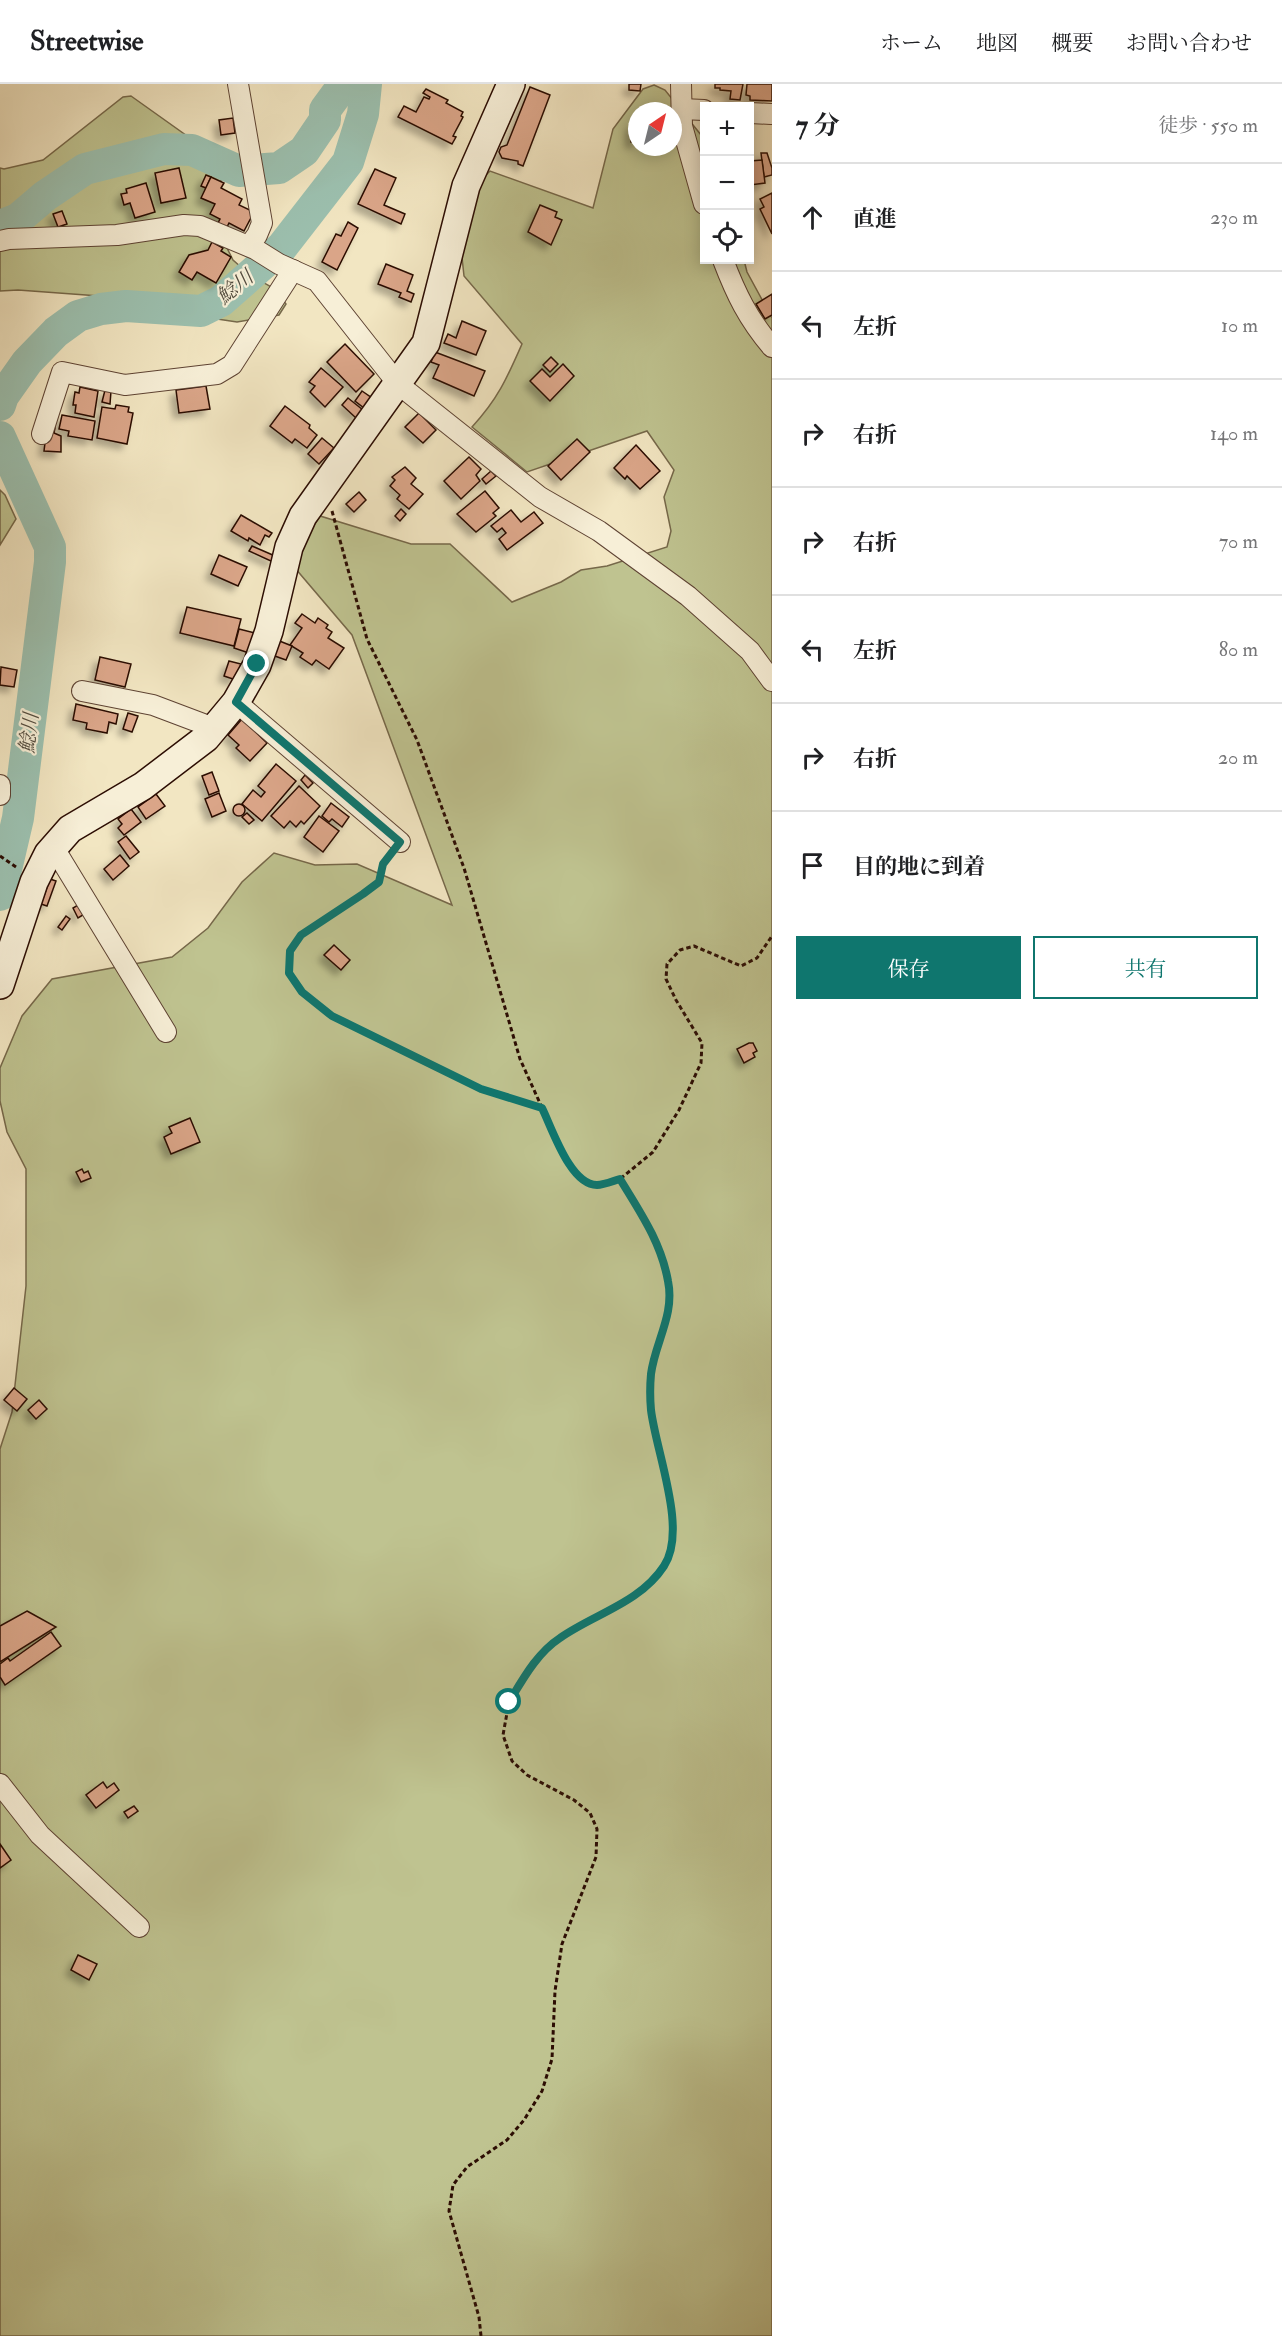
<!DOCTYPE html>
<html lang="ja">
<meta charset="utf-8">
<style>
:root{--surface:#fff;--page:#f2f2f2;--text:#202124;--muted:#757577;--line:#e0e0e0;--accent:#0f766e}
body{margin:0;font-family:"IM FELL Double Pica","Noto Serif JP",serif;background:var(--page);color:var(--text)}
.controls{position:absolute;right:18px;top:18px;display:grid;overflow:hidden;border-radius:0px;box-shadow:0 3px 15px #0003}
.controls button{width:54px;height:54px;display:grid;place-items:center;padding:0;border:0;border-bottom:2px solid var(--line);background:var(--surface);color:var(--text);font:30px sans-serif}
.compass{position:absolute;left:628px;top:18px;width:54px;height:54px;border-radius:50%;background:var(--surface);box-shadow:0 3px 15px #0003;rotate:35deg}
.stop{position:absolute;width:18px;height:18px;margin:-14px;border:4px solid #0f766e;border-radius:50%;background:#fff}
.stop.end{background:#0f766e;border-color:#fff;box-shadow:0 2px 6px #0008}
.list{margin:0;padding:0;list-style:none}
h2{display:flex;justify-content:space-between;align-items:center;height:78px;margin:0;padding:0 24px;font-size:26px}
h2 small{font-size:20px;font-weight:400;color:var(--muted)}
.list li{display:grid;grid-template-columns:39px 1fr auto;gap:18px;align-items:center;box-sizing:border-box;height:108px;padding:0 24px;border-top:2px solid var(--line)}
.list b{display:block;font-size:22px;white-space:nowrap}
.list em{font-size:20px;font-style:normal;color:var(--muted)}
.actions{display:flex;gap:12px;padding:18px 24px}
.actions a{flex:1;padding:14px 0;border:2px solid var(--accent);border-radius:0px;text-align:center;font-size:21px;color:var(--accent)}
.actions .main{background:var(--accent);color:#fff}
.icon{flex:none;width:33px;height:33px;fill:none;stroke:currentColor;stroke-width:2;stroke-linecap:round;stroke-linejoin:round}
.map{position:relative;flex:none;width:772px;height:2252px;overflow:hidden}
header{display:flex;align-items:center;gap:36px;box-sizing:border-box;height:84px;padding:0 30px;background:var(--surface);border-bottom:2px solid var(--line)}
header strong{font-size:28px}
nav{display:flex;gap:33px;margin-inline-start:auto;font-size:21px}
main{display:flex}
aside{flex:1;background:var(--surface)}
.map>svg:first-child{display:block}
.green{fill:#bfc390;stroke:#76684a;stroke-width:1.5;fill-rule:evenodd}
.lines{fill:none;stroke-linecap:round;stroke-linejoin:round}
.river{stroke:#9cc0af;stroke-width:32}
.building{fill:#daa588;stroke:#2c0d03;stroke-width:1.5;filter:url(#shadow)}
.street-casing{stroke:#5e4333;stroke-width:22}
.secondary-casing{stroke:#2c0d03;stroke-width:30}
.path{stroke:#2c0d03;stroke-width:3;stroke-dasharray:4.5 3;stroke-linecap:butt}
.street{stroke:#f7efd7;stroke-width:20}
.secondary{stroke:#f7efd7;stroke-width:27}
.route{stroke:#0f766e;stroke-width:8}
.labels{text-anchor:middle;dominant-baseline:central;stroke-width:4.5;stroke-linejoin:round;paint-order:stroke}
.water-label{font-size:20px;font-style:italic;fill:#534c3f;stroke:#f7efd7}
</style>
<header>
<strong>Streetwise</strong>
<nav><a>ホーム</a><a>地図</a><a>概要</a><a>お問い合わせ</a></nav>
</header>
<main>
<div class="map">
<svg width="772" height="2252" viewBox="0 0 772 2252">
<defs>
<filter id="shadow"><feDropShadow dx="-5.5" dy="5.5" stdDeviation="3" flood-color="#0004"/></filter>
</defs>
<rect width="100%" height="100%" fill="#f2e6c2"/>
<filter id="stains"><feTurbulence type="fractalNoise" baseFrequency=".00333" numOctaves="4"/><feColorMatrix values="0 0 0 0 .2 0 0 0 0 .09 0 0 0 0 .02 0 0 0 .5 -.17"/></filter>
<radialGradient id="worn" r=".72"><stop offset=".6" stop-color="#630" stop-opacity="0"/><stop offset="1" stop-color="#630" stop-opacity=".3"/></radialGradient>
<g class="green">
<path d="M654 1 665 6 701 51 704 59V176H744L747 188 772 234V2252H0V1365L12 1328 26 1202V1085L7 1048 0 1017V984L22 932 52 895 172 873 208 844 242 798 274 769 315 781 357 780 452 821 352 551 295 484 304 456 320 432 411 460H450L512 518 561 498 581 486 607 482 667 463 671 447 664 413 674 386 647 347 527 388 472 343C498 315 507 294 522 260L464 192 461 164 476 101 490 87 593 124 613 45 643 5ZM637 27H673V63H637Z"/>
<path d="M131 12 211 69 221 92 222 154 233 176 250 191 275 205 286 220 279 231 237 238 164 227 140 215 18 206 0 207V84L4 85 43 76 123 13Z"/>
<path d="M0 406 5 411 16 435 0 461Z"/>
</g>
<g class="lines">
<g class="river">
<path d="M0 142 18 135 45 112 85 85 164 65 192 66 239 87 279 84 304 67 325 36V26L344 0"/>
<path d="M0 321 3 312 27 278 56 248 78 232 101 225 126 222 201 227 221 217 282 163 348 78 363 30 366 0"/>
<path d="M0 353 50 463V478L18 734 0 811"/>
</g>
</g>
<g class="building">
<path d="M629 0H641L640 7 629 6Z"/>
<path d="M715 0H743L740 16 730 15 731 7 720 6V4H715Z"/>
<path d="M747 0H772V17L750 16V12L746 11Z"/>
<path d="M530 3 550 11 523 82 518 80V77L502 74 499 68 501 63 507 61Z"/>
<path d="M426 5 448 16 446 19 463 28 461 32 463 33 453 52 456 53 452 60 398 33 404 22 416 28 424 13 429 15 430 13 423 9Z"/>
<path d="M233 34 235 49 221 51 219 36Z"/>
<path d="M632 41H637V58H631Z"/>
<path d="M761 69H767L772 84V91L764 93Z"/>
<path d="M762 76 765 99 750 101V77Z"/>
<path d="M179 84 186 114 161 119 155 89Z"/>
<path d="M375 85 396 94 384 121 405 130 401 140 358 120Z"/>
<path d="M206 91 211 93 206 104 201 102Z"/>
<path d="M211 93 224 99 221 104 242 115 239 121 254 128 244 147 229 139 227 143 218 139 220 135 210 130 215 120 201 114Z"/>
<path d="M146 99 155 128 135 134 130 119 124 121 121 110 127 109 126 105Z"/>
<path d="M772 109V150L760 125 764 123 760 115Z"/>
<path d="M540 121 557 128 555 133 562 136 551 161 528 148Z"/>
<path d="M62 127 67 140 58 143 53 130Z"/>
<path d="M348 138 358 144 337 186 322 178 336 150 341 152Z"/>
<path d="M212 158 223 164 221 167 231 173 216 199 197 188 192 196 179 188 189 171 208 166Z"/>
<path d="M386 180 413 191 407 207 414 210 411 218 399 213 401 209 378 200Z"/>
<path d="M772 210V231L765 235 756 220Z"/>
<path d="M462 237 486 247 476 271 444 259 448 250 456 254Z"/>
<path d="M345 260 374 290 356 308 327 278Z"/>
<path d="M435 268 485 287 474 312 433 294 439 281 431 278Z"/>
<path d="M551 273 558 280 550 288 543 281Z"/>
<path d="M563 280 574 292 550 317 530 297 542 285 550 293Z"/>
<path d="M321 284 343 303 325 323 310 308 315 302 309 298Z"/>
<path d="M206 302 210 325 179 329 176 306Z"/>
<path d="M80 303 98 307 94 333 75 329 76 321H73L75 308 79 309Z"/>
<path d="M105 306 111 307 110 320 102 318Z"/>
<path d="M362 307 372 314 364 324 355 317Z"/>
<path d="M348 314 363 326 356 334 342 321Z"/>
<path d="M116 321 129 323 128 328 133 329 127 360 97 354 102 323 115 325Z"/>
<path d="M285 322 310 341 309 344 317 351 307 364 295 355 292 359 270 342Z"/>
<path d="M419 329 436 346 423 359 405 343Z"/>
<path d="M62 331 95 337 92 356 68 352 69 347 59 345Z"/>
<path d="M47 343 55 344 54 349 61 352V368L44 367Z"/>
<path d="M322 354 334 364 319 380 308 370Z"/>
<path d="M577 355 590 368 561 396 548 382Z"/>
<path d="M636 361 660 387 640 405 627 392 625 395 614 384Z"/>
<path d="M469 373 481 385 476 391 480 397 461 415 444 397Z"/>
<path d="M405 383 416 394 411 400 423 410 409 425 397 415 400 411 390 402 395 396 392 393Z"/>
<path d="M491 387 496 392 486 400 482 395Z"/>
<path d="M485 407 499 424 493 429 496 432 476 448 457 430Z"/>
<path d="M359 408 366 416 354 428 346 420Z"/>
<path d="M401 425 406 430 400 437 395 432Z"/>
<path d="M511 426 521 438 534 428 543 439 507 466 499 455 506 449 502 444 497 448 491 442Z"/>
<path d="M241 431 272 449 269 453 265 451 260 461 249 454 248 457 231 447Z"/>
<path d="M252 462 275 472 273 478 249 467Z"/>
<path d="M219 471 247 483 238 502 211 490Z"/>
<path d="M187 523 241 535 234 562 180 549Z"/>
<path d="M302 530 315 539 318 534 328 541 326 544 332 548 328 554 344 564 329 585 316 576 312 581 300 573 303 569 290 561 302 544 295 539Z"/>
<path d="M239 545 255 549 249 569 234 564Z"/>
<path d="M277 556 292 562 286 576 272 571Z"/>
<path d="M100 573 131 580 125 603 95 596Z"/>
<path d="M229 577 241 580 236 596 224 592Z"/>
<path d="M1 583 17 586 14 603 0 601Z"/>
<path d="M76 620 118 630 116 640 109 638 107 649 86 645 87 639 73 636Z"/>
<path d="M128 629 138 632 132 648 123 645Z"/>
<path d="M242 635 267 659 250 677 236 664 239 661 228 651Z"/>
<path d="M276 680 296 697 262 737 242 720 253 706 261 713 265 708 258 702Z"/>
<path d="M212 688 219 707 209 711 202 692Z"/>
<path d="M305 691 313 699 308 704 301 696Z"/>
<path d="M299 702 320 722 304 740 301 737 296 743 290 737 284 744 271 732Z"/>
<path d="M219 709 226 727 212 733 205 715Z"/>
<path d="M156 710 165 722 146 735 138 723Z"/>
<path d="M331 719 349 733 342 743 332 735 329 738 322 732Z"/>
<circle cx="239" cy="726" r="6"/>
<path d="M131 725 141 738 124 751 118 744 122 740 118 735Z"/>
<path d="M247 729 254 736 249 740 242 733Z"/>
<path d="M319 732 339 747 323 768 304 753Z"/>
<path d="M126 752 139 768 130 775 118 758Z"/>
<path d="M120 771 129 782 113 796 104 785Z"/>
<path d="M50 795 56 797 47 822 41 820Z"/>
<path d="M78 821 83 831 78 834 73 824Z"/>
<path d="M66 832 70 835 62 846 58 843Z"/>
<path d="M334 861 350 876 341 886 324 871Z"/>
<path d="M749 959H753L757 967 753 969 755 973 744 979 737 965Z"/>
<path d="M190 1034 200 1058 171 1070 164 1053 172 1049 169 1043Z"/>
<path d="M82 1085 84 1089 88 1087 91 1094 81 1098 76 1088Z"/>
<path d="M14 1304 27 1315 17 1327 4 1316Z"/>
<path d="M39 1316 47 1325 36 1335 28 1326Z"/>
<path d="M27 1527 56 1543 0 1578V1542Z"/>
<path d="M51 1548 61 1562 5 1601 0 1593V1580L8 1574 10 1577Z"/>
<path d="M103 1698 107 1704 114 1699 119 1706 96 1724 86 1711Z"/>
<path d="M134 1722 138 1727 128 1734 124 1728Z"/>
<path d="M0 1760 11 1776 0 1784Z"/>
<path d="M78 1871 97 1880 89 1896 71 1886Z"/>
</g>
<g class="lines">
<g class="street-casing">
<g id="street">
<path d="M238 0 262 139 257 151 249 162"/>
<path d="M681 0 682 42 704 120"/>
<path d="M682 25 704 26"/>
<path d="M750 29 771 30"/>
<path d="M0 157 9 155 117 151 184 141 200 142 255 165 279 180 317 197 398 300 540 413 599 447 688 512 750 567 772 597"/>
<path d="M723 176C736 210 748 235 772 263"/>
<path d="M42 350 62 288 125 301 217 290 232 281 293 186"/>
<path d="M82 607 153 621 214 644"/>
<path d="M236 618 400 758"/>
<path d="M0 701V711"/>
<path d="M54 764 166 948"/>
<path d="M0 1700 40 1751 139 1843"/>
</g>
</g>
<g class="secondary-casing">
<path id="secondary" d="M0 901 34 798 48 770 70 745 143 702 206 654 236 618 257 581 269 547 289 463 303 432 426 259 466 102 511 0"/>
</g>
<g class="path">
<path d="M332 427 367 555 417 656 464 784 520 975 567 1079 582 1095 596 1101 620 1095 653 1068 679 1026 701 979 702 959 676 916 666 895 667 880 680 866 694 862 741 882 757 874 772 852"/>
<path d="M390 771 383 780 379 797 364 810 301 851 290 867 289 889 302 908 332 932 481 1006 541 1023"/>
<path d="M0 772 16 783"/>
<path d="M481 2252 479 2233 449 2127 453 2101 467 2083 507 2056 524 2036 542 2007 552 1975 555 1907 562 1860 596 1773 597 1745 590 1729 574 1716 527 1691 512 1677 503 1651 509 1618 530 1583 558 1554 639 1509 664 1482 672 1464V1428L651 1326V1289L668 1232 669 1198 655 1153 620 1095"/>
</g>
<use href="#street" class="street"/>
<use href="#secondary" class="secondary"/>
</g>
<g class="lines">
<path class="route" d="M257 580 236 618 400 758 383 780 379 798 363 810 301 851 290 867 289 889 302 908 332 932 481 1005 542 1024C552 1044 570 1101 597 1101 604 1101 613 1097 620 1095 640 1128 661 1158 668 1197 675 1231 655 1258 651 1290 650 1301 650 1315 651 1326 656 1368 688 1446 664 1482 640 1519 594 1530 560 1554 537 1569 523 1595 509 1618"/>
</g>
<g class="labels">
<g class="water-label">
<text transform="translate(235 203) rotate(-39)">鯰川</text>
<text transform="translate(29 649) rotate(-83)">鯰川</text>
</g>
</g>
<rect width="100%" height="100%" filter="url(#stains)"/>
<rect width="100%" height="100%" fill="url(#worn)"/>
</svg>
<div class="controls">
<button>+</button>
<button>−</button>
<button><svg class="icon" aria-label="locate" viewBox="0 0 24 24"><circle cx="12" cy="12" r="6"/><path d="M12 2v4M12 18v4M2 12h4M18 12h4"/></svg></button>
</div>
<svg class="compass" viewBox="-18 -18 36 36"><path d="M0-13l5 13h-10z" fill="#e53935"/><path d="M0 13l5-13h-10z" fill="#757577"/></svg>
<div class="stop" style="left:509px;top:1618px"></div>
<div class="stop end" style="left:257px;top:580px"></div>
</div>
<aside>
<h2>7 分<small>徒歩 · 550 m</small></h2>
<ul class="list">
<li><svg class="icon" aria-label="ahead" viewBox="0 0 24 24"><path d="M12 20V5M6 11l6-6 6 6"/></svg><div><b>直進</b></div><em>230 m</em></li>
<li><svg class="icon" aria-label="left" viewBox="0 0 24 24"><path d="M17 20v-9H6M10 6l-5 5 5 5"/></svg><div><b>左折</b></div><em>10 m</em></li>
<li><svg class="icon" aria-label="right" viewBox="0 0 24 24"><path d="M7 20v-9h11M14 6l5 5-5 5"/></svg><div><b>右折</b></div><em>140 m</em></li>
<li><svg class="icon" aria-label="right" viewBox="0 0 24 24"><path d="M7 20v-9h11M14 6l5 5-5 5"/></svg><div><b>右折</b></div><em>70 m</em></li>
<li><svg class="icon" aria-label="left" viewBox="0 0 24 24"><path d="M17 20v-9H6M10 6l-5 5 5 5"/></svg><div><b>左折</b></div><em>80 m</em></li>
<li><svg class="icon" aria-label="right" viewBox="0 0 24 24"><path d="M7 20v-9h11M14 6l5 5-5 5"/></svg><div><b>右折</b></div><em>20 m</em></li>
<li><svg class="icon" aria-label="arrive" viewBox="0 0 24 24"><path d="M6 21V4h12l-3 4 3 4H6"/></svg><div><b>目的地に到着</b></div></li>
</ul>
<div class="actions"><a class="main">保存</a><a>共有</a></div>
</aside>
</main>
